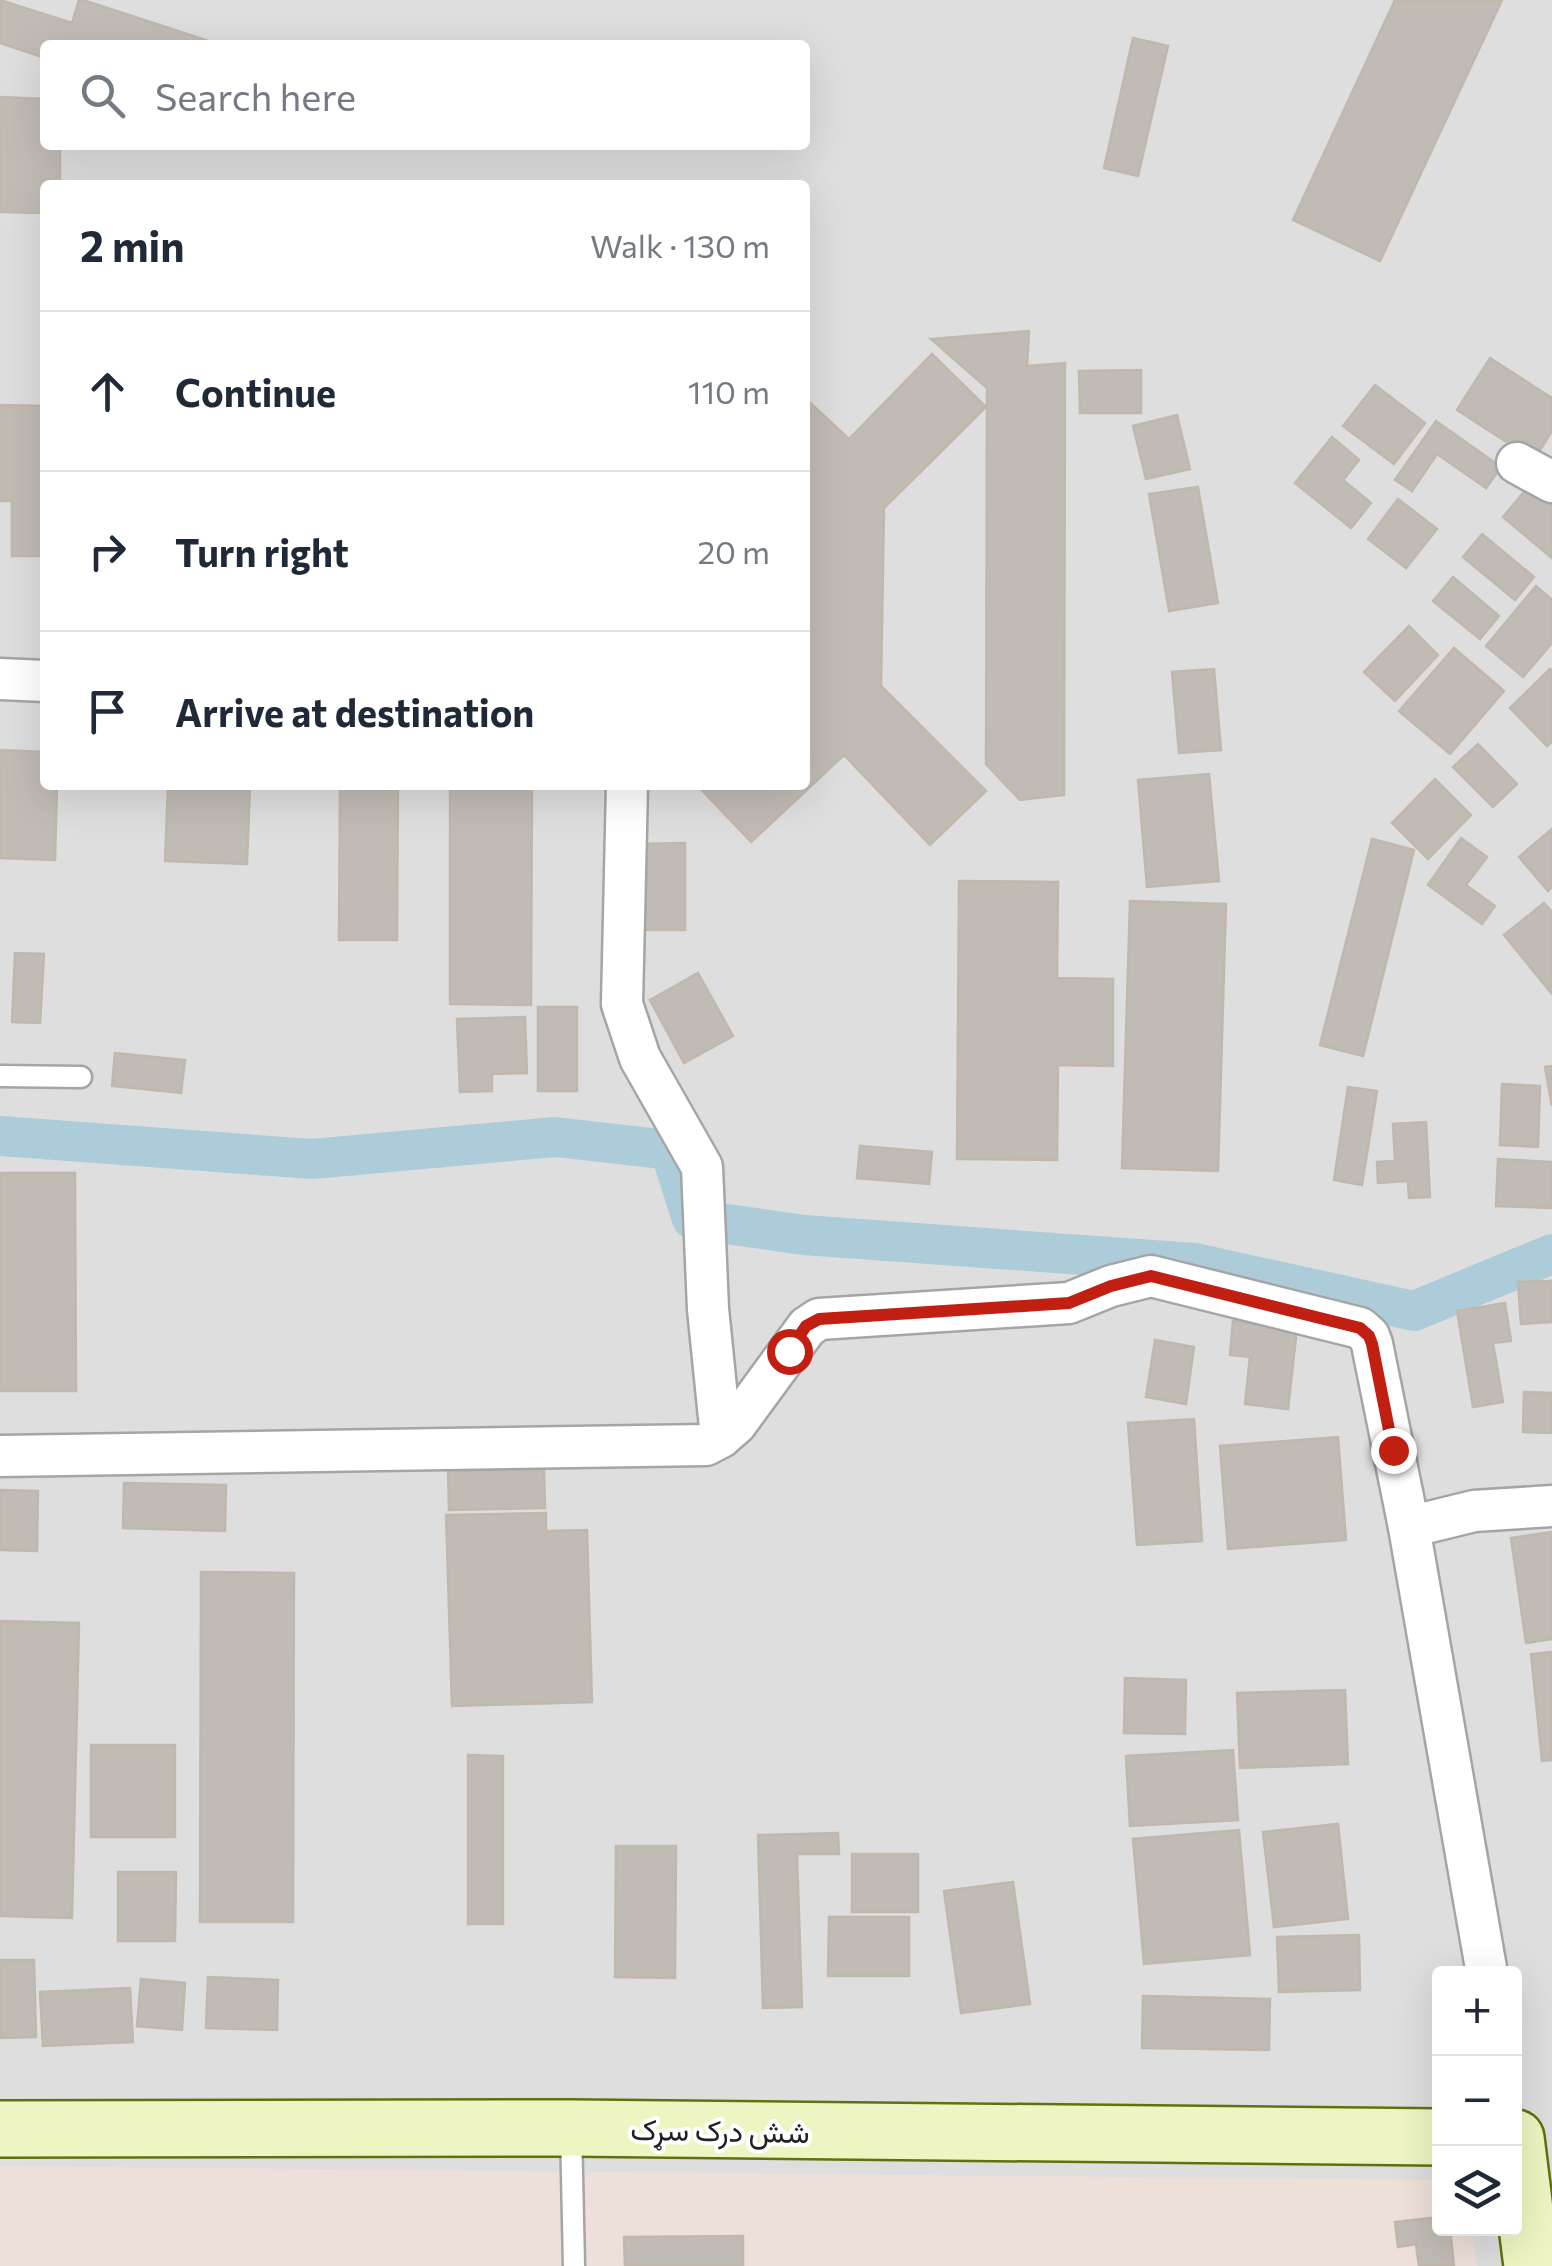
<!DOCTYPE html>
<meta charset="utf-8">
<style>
:root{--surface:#fff;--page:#f6f6f7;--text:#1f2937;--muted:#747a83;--line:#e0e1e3}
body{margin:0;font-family:Commissioner,Vazirmatn,sans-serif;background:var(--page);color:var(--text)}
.controls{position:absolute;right:30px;bottom:30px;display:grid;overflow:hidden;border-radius:10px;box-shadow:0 10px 40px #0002}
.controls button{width:90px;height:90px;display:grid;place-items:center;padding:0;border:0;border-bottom:2px solid var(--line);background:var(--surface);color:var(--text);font:50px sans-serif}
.stop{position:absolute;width:30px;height:30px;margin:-22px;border:8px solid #c11f11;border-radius:50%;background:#fff}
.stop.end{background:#c11f11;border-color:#fff;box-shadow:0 2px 10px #0008}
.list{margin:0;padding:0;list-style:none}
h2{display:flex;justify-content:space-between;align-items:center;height:130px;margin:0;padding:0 40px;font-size:42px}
h2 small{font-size:32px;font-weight:400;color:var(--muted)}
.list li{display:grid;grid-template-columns:65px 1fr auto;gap:30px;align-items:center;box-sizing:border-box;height:160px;padding:0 40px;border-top:2px solid var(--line)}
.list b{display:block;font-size:38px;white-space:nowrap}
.list em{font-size:32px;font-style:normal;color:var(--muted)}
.icon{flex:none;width:55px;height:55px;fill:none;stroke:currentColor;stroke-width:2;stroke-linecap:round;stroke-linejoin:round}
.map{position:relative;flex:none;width:1552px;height:2266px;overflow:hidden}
.search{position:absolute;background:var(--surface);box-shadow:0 10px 40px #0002;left:40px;top:40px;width:770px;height:110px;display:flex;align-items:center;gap:25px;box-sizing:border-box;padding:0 35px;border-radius:10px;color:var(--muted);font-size:38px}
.panel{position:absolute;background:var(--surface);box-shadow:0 10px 40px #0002;left:40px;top:180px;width:770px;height:610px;border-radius:10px}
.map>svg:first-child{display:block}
.residential{fill:#dfdede;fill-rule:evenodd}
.military{fill:#ede0d9}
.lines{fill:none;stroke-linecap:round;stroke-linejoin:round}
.canal{stroke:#adccda;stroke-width:40}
.building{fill:#c1bbb5;stroke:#c1b7ac;stroke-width:2.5}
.lane-casing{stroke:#a5a5a5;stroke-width:25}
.street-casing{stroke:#a5a5a5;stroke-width:45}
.secondary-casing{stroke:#5f720e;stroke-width:60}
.lane{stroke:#fff;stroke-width:20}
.street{stroke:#fff;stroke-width:40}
.secondary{stroke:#eef5c2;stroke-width:55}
.route{stroke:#c11f11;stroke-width:12}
.labels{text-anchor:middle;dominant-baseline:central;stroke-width:8;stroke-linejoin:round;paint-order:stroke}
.street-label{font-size:30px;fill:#212121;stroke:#fff}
</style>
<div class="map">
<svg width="1552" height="2266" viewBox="0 0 1552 2266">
<rect width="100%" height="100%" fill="#f0eee8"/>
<path class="residential" d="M0 0H1552V2266H0ZM45 45H805V145H45ZM45 185H805V785H45ZM1440 1974H1514V2228H1440Z"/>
<path class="military" d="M0 2166 1439 2180 1440 2228 1472 2229 1477 2266H0Z"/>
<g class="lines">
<path class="canal" d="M0 1136 312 1159 555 1137 670 1150 692 1219 804 1235 1195 1263 1414 1311 1552 1254"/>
</g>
<g class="building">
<path d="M0 0 72 23 79 0H83L212 42 211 45H45V58L0 43Z"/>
<path d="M1395 0H1502L1380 261 1293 220Z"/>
<path d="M1133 38 1168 46 1138 176 1104 168Z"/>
<path d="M0 97 45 99V145H60V185H45V213L0 212Z"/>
<path d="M1029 331 1027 366 1065 363 1064 795 1020 800 986 764 987 388 931 339Z"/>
<path d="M932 354 986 407 884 508 881 686 986 791 930 845 844 755 751 842 700 788 703 785H805L807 508 805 506V398L849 439Z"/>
<path d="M1490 358 1552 398V431L1534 460 1457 410Z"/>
<path d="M1141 370V413H1080L1079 371Z"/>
<path d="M1375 385 1425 423 1394 464 1343 426Z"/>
<path d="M0 405 45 406V556H12V501H0Z"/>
<path d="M1177 415 1190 469 1146 479 1133 426Z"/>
<path d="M1436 421 1501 467 1486 488 1437 454 1412 491 1395 480Z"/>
<path d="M1332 437 1359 460 1343 480 1371 503 1351 528 1295 483Z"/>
<path d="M1534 480 1552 495V558L1503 517Z"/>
<path d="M1198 487 1218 603 1169 611 1149 494Z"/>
<path d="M1398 499 1437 529 1406 568 1368 539Z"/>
<path d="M1482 534 1534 577 1515 600 1463 557Z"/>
<path d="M1453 577 1499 616 1480 639 1433 601Z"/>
<path d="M1536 586 1552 600V643L1523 677 1486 646Z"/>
<path d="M1409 626 1438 655 1395 701 1364 672Z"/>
<path d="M1454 648 1504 691 1450 754 1399 711Z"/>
<path d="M1214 669 1221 750 1179 753 1172 672Z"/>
<path d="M1550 669 1552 671V742L1547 746 1510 708Z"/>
<path d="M1478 744 1517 784 1493 807 1453 767Z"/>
<path d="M0 750 45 752V785H57L55 860 0 858Z"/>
<path d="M1209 774 1219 881 1147 887 1138 780Z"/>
<path d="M1435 779 1471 815 1428 859 1392 823Z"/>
<path d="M168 785H250L247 864 165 861Z"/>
<path d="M340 785H398L397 940H339Z"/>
<path d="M450 785H532L531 1005 450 1004Z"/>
<path d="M1552 829V887L1548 891 1519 857Z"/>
<path d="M1461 838 1487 857 1466 885 1495 906 1482 924 1428 885Z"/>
<path d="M1372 839 1414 850 1363 1056 1320 1045Z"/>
<path d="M685 843V930H637V844Z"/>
<path d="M959 881 1058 882 1057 978 1113 979V1066L1058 1065 1057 1160 957 1159Z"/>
<path d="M1130 901 1226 904 1218 1171 1122 1168Z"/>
<path d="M1544 903 1552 912V994L1504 935Z"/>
<path d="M15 953 44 954 40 1023 12 1022Z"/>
<path d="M698 973 733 1036 684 1063 650 1000Z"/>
<rect x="538" y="1007" width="39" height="84"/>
<path d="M525 1017 527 1073 492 1074V1091L460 1092 457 1019Z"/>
<path d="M115 1053 185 1060 181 1093 112 1086Z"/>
<path d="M1552 1066V1106L1545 1067Z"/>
<path d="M1502 1084 1540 1086 1538 1147 1500 1145Z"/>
<path d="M1348 1087 1377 1091 1362 1185 1334 1180Z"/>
<path d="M1426 1122 1430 1197 1409 1198 1408 1181 1378 1183 1377 1162 1395 1161 1393 1124Z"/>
<path d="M860 1146 932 1152 929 1184 857 1178Z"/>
<path d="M1498 1159 1552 1162V1208L1496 1206Z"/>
<path d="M0 1173H75L76 1391H0Z"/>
<path d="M1552 1281V1322L1521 1324 1518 1282Z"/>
<path d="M1505 1303 1511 1341 1493 1343 1503 1402 1473 1407 1457 1311Z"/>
<path d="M1233 1321 1297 1328 1288 1409 1245 1404 1250 1357 1230 1355Z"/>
<path d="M1155 1340 1194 1347 1186 1404 1146 1397Z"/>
<path d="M1524 1392 1552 1393V1433L1523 1432Z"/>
<path d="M1194 1419 1202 1541 1137 1545 1128 1423Z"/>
<path d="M1338 1437 1346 1540 1228 1549 1220 1446Z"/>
<path d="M544 1469 545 1508 449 1510 448 1471Z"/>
<path d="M124 1483 226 1485 225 1531 123 1528Z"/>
<path d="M0 1490 38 1491 37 1551 0 1550Z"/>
<path d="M546 1513V1531L587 1530 592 1702 452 1706 446 1515Z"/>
<path d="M1552 1532V1639L1526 1643 1511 1538Z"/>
<path d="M201 1572 294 1573 293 1922H200Z"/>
<path d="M0 1621 79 1623 72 1918 0 1916Z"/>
<path d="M1552 1652V1760L1542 1761 1531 1654Z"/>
<path d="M1125 1678 1186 1680 1185 1734 1124 1733Z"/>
<path d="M1345 1690 1348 1764 1240 1768 1237 1693Z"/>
<rect x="91" y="1745" width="84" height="92"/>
<path d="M1233 1750 1238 1820 1130 1826 1126 1756Z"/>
<path d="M468 1755 503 1756V1924H468Z"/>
<path d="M1338 1824 1348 1919 1274 1927 1263 1832Z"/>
<path d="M1239 1830 1250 1955 1144 1964 1133 1839Z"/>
<path d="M838 1833 839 1854H797L802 2007 763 2008 758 1835Z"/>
<path d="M616 1846H676L675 1978 615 1977Z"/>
<rect x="852" y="1854" width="66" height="58"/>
<path d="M118 1872H176L175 1941H118Z"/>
<path d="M1013 1882 1030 2004 961 2013 944 1891Z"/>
<path d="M829 1917H909V1976H828Z"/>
<path d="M1359 1935 1360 1990 1279 1992 1277 1937Z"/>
<path d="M0 1960H34L36 2037 0 2038Z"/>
<path d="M208 1977 278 1980 277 2030 206 2028Z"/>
<path d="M141 1979 185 1983 182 2030 137 2026Z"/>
<path d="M130 1988 133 2042 43 2046 40 1992Z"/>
<path d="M1143 1996 1270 1999 1269 2050 1142 2048Z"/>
<path d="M1440 2217V2228H1450L1454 2266H1419L1416 2244 1398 2247 1395 2222Z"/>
<path d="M743 2236V2266H625L624 2237Z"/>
</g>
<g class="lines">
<g class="lane-casing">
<g id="lane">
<path d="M0 1076 81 1077"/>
<path d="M571 2128 574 2266"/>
</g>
</g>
<g class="street-casing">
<g id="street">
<path d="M1517 463 1552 482"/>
<path d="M0 679 45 681"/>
<path d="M627 785 622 1004 640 1058 702 1167 708 1309 721 1437"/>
<path d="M0 1456 706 1445 721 1437 736 1424 807 1327 819 1319 1069 1303 1111 1286 1151 1276 1360 1328 1369 1336 1372 1344 1409 1527 1487 1974"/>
<path d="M1409 1527 1474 1511 1552 1506"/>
</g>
</g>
<g class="secondary-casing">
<g id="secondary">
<path d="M0 2129 571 2128 1440 2137"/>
<path d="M1516 2138 1532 2266"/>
</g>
</g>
<use href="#lane" class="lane"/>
<use href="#street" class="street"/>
<use href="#secondary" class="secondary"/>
</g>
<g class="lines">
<path class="route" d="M789 1351 806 1326 819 1319 1069 1303 1111 1286 1151 1276 1360 1328 1369 1336 1372 1344 1393 1450"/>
</g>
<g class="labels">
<g class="street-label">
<text transform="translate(720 2129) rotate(1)">شش درک سړک</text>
</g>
</g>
</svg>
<div class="controls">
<button>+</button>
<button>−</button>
<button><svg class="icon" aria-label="layers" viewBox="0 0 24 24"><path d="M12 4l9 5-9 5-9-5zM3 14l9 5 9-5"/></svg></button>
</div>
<div class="stop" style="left:789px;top:1351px"></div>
<div class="stop end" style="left:1393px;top:1450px"></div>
<div class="search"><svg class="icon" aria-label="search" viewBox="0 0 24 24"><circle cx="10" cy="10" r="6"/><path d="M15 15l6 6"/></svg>Search here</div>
<section class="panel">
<h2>2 min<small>Walk · 130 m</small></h2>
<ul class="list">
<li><svg class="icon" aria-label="ahead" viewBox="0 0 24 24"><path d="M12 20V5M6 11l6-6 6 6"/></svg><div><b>Continue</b></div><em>110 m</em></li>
<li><svg class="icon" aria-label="right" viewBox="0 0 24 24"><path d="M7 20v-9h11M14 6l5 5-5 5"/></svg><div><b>Turn right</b></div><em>20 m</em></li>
<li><svg class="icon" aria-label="arrive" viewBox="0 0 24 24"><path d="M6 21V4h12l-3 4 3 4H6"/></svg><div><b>Arrive at destination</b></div></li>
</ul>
</section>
</div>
